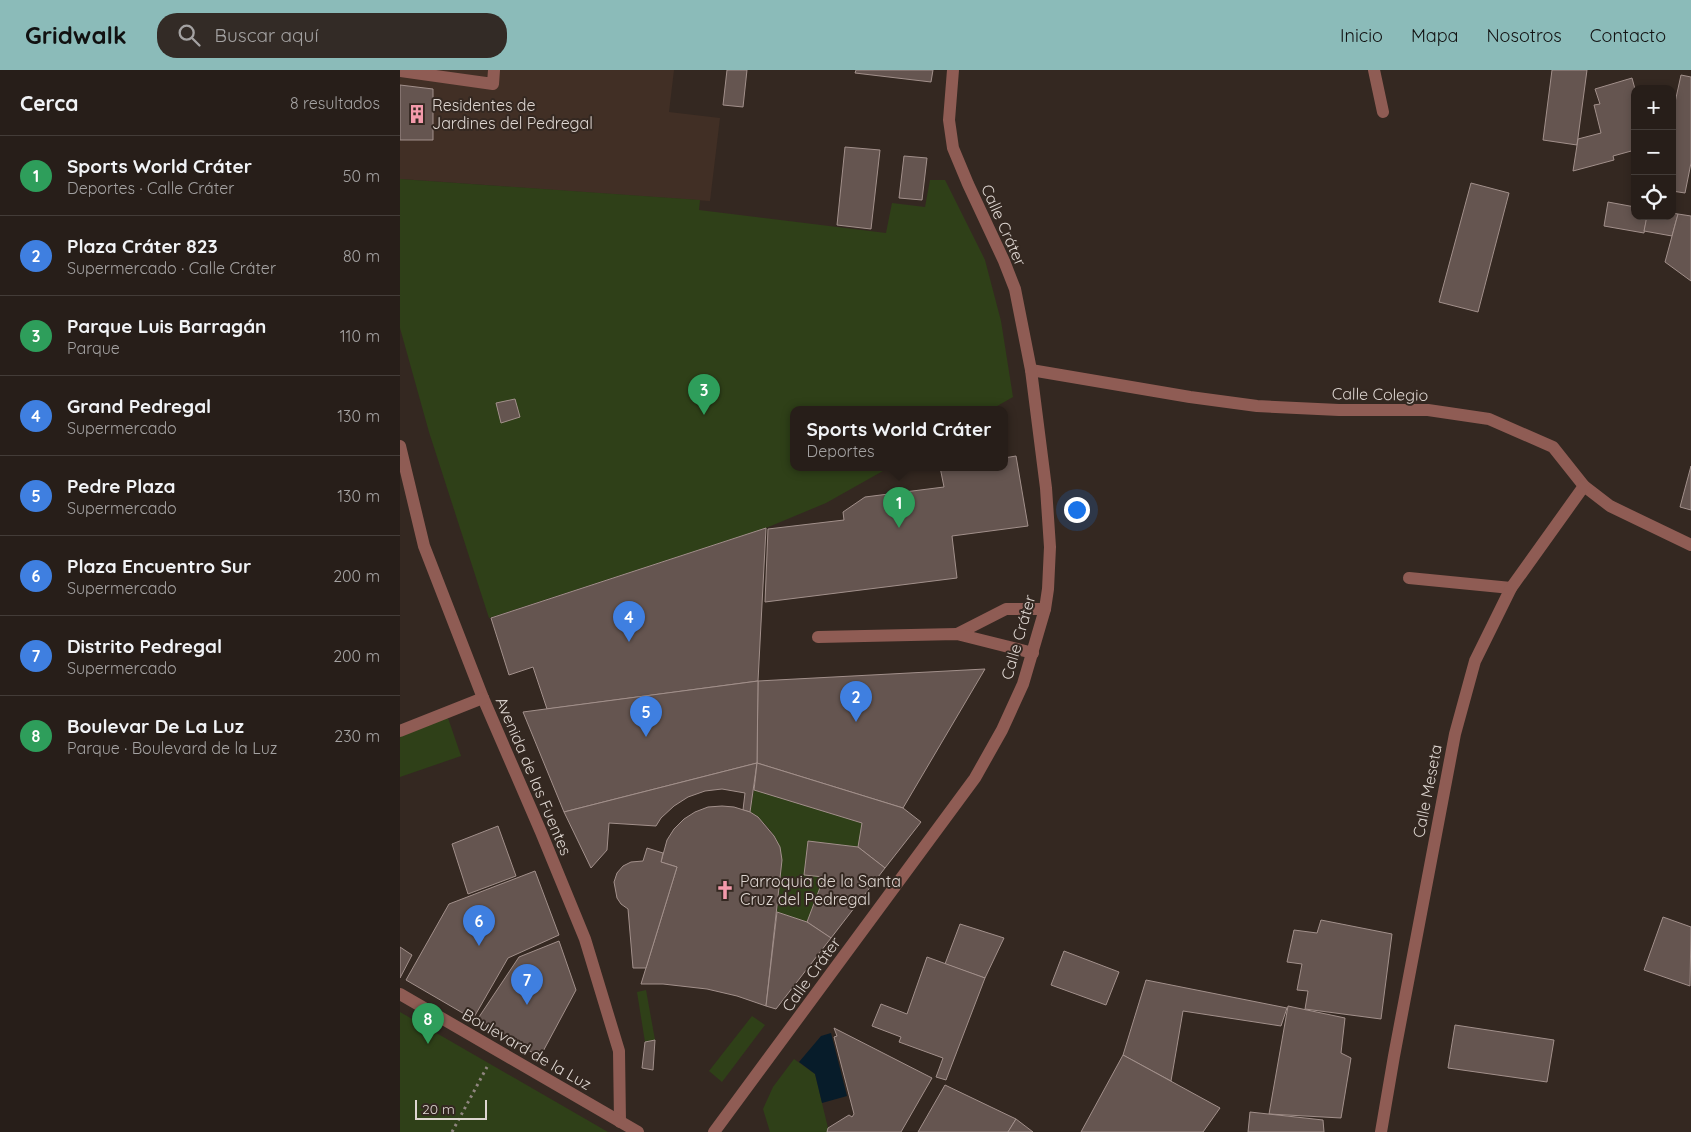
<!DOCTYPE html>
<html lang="es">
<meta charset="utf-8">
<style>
:root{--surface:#271e19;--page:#332b26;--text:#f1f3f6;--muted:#a4a2a2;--line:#433c38;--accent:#8bbbb9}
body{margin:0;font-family:Quicksand,sans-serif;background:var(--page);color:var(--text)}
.controls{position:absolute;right:15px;top:15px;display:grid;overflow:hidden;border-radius:10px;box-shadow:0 2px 8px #0003}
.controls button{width:45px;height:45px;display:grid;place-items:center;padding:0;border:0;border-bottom:1px solid var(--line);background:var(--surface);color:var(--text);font:25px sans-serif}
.scale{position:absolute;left:15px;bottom:12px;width:72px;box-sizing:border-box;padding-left:5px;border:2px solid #ded6d1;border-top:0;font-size:14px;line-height:18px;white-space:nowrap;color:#ded6d1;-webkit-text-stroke:4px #342821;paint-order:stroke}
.you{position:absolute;left:676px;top:439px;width:18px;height:18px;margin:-12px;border:4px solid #fff;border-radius:50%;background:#1a73e8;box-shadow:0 0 0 8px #1a73e833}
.badge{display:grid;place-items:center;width:32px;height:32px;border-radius:50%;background:var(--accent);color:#fff;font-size:16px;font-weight:700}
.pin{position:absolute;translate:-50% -41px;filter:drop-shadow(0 1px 2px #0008)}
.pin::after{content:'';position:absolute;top:26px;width:18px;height:15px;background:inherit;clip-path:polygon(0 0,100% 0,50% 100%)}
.popup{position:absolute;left:390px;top:336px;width:218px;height:65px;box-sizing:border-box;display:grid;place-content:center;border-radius:10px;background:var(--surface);filter:drop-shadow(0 1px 4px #0005);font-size:16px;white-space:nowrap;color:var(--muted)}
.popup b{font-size:19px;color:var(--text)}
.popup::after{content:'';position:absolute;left:50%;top:100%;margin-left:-10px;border:10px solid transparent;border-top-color:var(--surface)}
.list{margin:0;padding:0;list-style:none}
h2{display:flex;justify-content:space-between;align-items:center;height:65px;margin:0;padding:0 20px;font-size:21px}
h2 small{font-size:16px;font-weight:400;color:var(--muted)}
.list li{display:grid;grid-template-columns:32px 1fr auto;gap:15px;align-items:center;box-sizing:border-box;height:80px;padding:0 20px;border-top:1px solid var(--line)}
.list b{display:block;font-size:19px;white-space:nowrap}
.list p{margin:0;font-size:16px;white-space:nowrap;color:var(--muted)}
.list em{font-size:16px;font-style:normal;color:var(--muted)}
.icon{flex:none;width:28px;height:28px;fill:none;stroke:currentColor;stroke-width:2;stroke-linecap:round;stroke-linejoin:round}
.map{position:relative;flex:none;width:1291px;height:1062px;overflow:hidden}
header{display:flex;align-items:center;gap:30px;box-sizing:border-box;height:70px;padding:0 25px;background:var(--accent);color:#111}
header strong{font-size:24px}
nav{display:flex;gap:28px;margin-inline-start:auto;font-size:18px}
.search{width:350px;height:45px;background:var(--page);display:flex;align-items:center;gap:12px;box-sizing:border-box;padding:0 18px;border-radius:20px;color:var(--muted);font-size:19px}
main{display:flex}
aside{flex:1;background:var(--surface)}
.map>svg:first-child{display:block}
.built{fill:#412f25}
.green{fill:#2f4018}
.water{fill:#071c2a}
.building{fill:#655550;stroke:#a2908b}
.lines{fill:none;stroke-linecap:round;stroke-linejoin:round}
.path{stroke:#8f857f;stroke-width:3;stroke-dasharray:2.5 4;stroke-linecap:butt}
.minor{stroke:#8f5c54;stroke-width:12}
.labels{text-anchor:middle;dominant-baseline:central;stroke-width:4;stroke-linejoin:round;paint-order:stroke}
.poi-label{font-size:16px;fill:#ded6d1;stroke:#342821;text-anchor:start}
.street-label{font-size:16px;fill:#ded6d1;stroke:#342821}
</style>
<header>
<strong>Gridwalk</strong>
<div class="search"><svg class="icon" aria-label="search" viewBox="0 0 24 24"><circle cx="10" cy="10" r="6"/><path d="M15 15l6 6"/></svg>Buscar aquí</div>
<nav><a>Inicio</a><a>Mapa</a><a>Nosotros</a><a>Contacto</a></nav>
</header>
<main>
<aside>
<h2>Cerca<small>8 resultados</small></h2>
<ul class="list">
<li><span class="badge" style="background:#2e9e5b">1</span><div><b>Sports World Cráter</b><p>Deportes · Calle Cráter</p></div><em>50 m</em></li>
<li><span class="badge" style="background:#3f7fe0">2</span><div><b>Plaza Cráter 823</b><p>Supermercado · Calle Cráter</p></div><em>80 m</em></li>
<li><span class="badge" style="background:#2e9e5b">3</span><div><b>Parque Luis Barragán</b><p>Parque</p></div><em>110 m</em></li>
<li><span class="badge" style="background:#3f7fe0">4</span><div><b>Grand Pedregal</b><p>Supermercado</p></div><em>130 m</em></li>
<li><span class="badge" style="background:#3f7fe0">5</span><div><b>Pedre Plaza</b><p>Supermercado</p></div><em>130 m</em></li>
<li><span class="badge" style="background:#3f7fe0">6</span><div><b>Plaza Encuentro Sur</b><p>Supermercado</p></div><em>200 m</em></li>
<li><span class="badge" style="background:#3f7fe0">7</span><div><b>Distrito Pedregal</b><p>Supermercado</p></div><em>200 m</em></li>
<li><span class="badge" style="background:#2e9e5b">8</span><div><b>Boulevar De La Luz</b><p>Parque · Boulevard de la Luz</p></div><em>230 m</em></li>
</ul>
</aside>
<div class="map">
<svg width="1291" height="1062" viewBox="0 0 1291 1062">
<rect width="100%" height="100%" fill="#342821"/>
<path class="built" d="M0 0H274L269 42 320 48 310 131 0 109Z"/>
<g class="green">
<path d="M0 109 300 130 299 140 486 163 492 133 525 137 530 110H545L585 190 601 251 613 327 592 339H394V397H490L426 433 366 458 89 548 29 362 0 258Z"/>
<path d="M48 648 61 686 0 707V664Z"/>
<path d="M354 720 462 753 458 777 408 771 404 805 424 807 407 852 377 842C381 800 392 770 350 742Z"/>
<path d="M246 920 255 970 245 972 237 922Z"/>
<path d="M0 942 208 1062H0Z"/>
<path d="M352 946 365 955 322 1012 309 1001Z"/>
<path d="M394 989 415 1004 428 1058 427 1062H370L363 1039 373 1017Z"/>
</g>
<path class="water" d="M431 963 447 1026 422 1033 415 1004 399 992 421 966Z"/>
<g class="building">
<path d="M327 0H347L343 37 323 35Z"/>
<path d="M456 0H533L531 12 455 3Z"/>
<path d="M1152 0H1187L1177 75 1143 70Z"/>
<path d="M1281 5 1291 7V93L1285 123 1272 121V46Z"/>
<path d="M1232 8 1235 19V80L1213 86 1214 90 1173 101 1178 69 1201 63 1194 35 1200 34 1195 19Z"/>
<path d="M0 15 33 19V70H0Z"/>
<path d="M445 77 480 80 471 159 437 155Z"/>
<path d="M504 86 527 88 522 130 499 128Z"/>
<path d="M1071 113 1109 123 1078 242 1039 232Z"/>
<path d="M1208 132 1235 137V146H1247L1244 163 1204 156Z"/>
<path d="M1272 143 1278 144 1272 166 1244 161 1247 146H1272Z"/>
<path d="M1278 144 1291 146V211L1265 192Z"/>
<path d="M115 329 120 347 101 353 96 333Z"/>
<path d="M616 386 628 456 552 466 557 508 365 532 368 459 444 450 443 442 465 427 544 417 540 397H604V388Z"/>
<path d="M1291 396V440L1280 437Z"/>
<path d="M366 458 358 611 147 639 133 597 109 605 91 548Z"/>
<path d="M585 599 503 738 357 693 358 611Z"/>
<path d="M358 611 357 693 164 742 123 642Z"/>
<path d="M357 693 350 742 343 740 345 723 322 719 305 721 288 727 274 736 261 748 256 756 209 753 207 780 191 798 164 742Z"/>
<path d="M357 693 503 738 521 752 485 798 458 777 462 753 354 720Z"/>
<path d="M322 736 334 737 350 742 358 747 374 766 380 777 382 790 366 936 337 926 307 919 263 914H241L277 797 261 792 267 770 274 759 284 749 295 742 308 737Z"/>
<path d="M98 756 116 806 68 824 52 774Z"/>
<path d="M408 771 458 777 485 798 431 868 407 852 424 807 404 805Z"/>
<path d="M247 778 263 783 261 792 277 797 246 898H233L228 839 221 834 217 828 214 812 217 803 223 796 231 792 243 791Z"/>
<path d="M135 801 159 865 108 888 73 949 6 910 49 834Z"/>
<path d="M377 842 407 852 431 868 376 939 366 936Z"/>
<path d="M1263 847 1291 857 1290 916 1244 900Z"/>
<path d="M921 850 992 864 981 949 905 939 908 921 897 920 902 894 887 892 894 860 917 863Z"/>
<path d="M560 854 604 868 585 908 545 894Z"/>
<path d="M159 871 176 920 140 987 77 950 119 887Z"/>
<path d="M0 877 12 885 0 908Z"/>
<path d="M664 881 719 902 706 935 651 915Z"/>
<path d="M527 887 585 908 546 1010 536 1007 543 988 499 972 501 967 472 956 481 934 507 944Z"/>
<path d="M746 910 887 938 881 956 783 941 771 1011 723 985Z"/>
<path d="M888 936 945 948 941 983 951 988 941 1048 869 1044Z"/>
<path d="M1055 955 1154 970 1147 1012 1048 998Z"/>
<path d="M434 958 532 1008 501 1062H427L428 1058 449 1045 452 1047 454 1044 434 967 437 966Z"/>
<path d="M255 970 253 1000 242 998 245 972Z"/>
<path d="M723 985 820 1038 803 1062H681Z"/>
<path d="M545 1015 616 1049 608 1062H518Z"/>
<path d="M850 1042 923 1050 924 1062H848Z"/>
<path d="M616 1049 633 1062H608Z"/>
</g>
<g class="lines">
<path class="path" d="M52 1062 87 997"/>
<g class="minor">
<path d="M974 0 983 42"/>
<path d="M0 1 93 14 94 0"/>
<path d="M631 300 790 327 857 336 939 340H1028L1089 349 1153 377 1184 416 1210 436 1291 475"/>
<path d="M0 376 24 476 83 628 141 762 185 869 219 981 220 1052"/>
<path d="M1009 508 1111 518"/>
<path d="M557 564 606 539H645"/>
<path d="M418 567 557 564 633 583"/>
<path d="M0 661 83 628"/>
<path d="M0 924 238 1062"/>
<path d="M314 1062 575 708 602 660 623 614 645 539 648 519 650 477 646 418 631 300 615 219 604 191 568 114 553 78 549 50 553 0"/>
<path d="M981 1062 994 986 1055 664 1075 591 1111 518 1184 416"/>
</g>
</g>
<defs>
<g id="building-bare" transform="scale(1.5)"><path d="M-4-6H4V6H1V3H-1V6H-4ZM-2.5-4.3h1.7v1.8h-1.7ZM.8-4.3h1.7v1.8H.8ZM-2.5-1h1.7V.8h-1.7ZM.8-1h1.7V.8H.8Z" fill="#f39aab" stroke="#342821" stroke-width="2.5" paint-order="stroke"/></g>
<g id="church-bare" transform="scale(1.5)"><path d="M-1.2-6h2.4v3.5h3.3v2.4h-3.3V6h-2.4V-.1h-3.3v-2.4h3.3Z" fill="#f39aab" stroke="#342821" stroke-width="2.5" paint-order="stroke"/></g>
</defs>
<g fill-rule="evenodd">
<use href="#building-bare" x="17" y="44"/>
<use href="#church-bare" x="325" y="820"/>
</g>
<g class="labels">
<g class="poi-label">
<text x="32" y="35">Residentes de<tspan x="32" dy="18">Jardines del Pedregal</tspan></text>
<text x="340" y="811">Parroquia de la Santa<tspan x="340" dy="18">Cruz del Pedregal</tspan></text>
</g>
<g class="street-label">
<text transform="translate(604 155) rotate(66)">Calle Cráter</text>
<text transform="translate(980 324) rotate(1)">Calle Colegio</text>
<text transform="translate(618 567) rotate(-74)">Calle Cráter</text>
<text transform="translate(134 706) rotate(67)">Avenida de las Fuentes</text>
<text transform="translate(1027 721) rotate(-79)">Calle Meseta</text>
<text transform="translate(411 904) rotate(-54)">Calle Cráter</text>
<text transform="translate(127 979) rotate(30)">Boulevard de la Luz</text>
</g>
</g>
</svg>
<div class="controls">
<button>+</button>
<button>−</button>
<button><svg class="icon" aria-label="locate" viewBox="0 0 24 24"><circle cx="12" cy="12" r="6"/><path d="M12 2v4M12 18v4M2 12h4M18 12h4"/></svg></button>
</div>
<div class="scale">20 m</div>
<div class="you"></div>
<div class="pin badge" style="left:499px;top:458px;background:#2e9e5b">1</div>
<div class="popup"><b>Sports World Cráter</b>Deportes</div>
<div class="pin badge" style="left:456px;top:652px;background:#3f7fe0">2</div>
<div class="pin badge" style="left:304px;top:345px;background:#2e9e5b">3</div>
<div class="pin badge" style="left:229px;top:572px;background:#3f7fe0">4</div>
<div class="pin badge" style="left:246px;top:667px;background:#3f7fe0">5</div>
<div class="pin badge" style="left:79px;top:876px;background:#3f7fe0">6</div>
<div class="pin badge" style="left:127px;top:935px;background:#3f7fe0">7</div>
<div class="pin badge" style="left:28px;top:974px;background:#2e9e5b">8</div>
</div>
</main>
